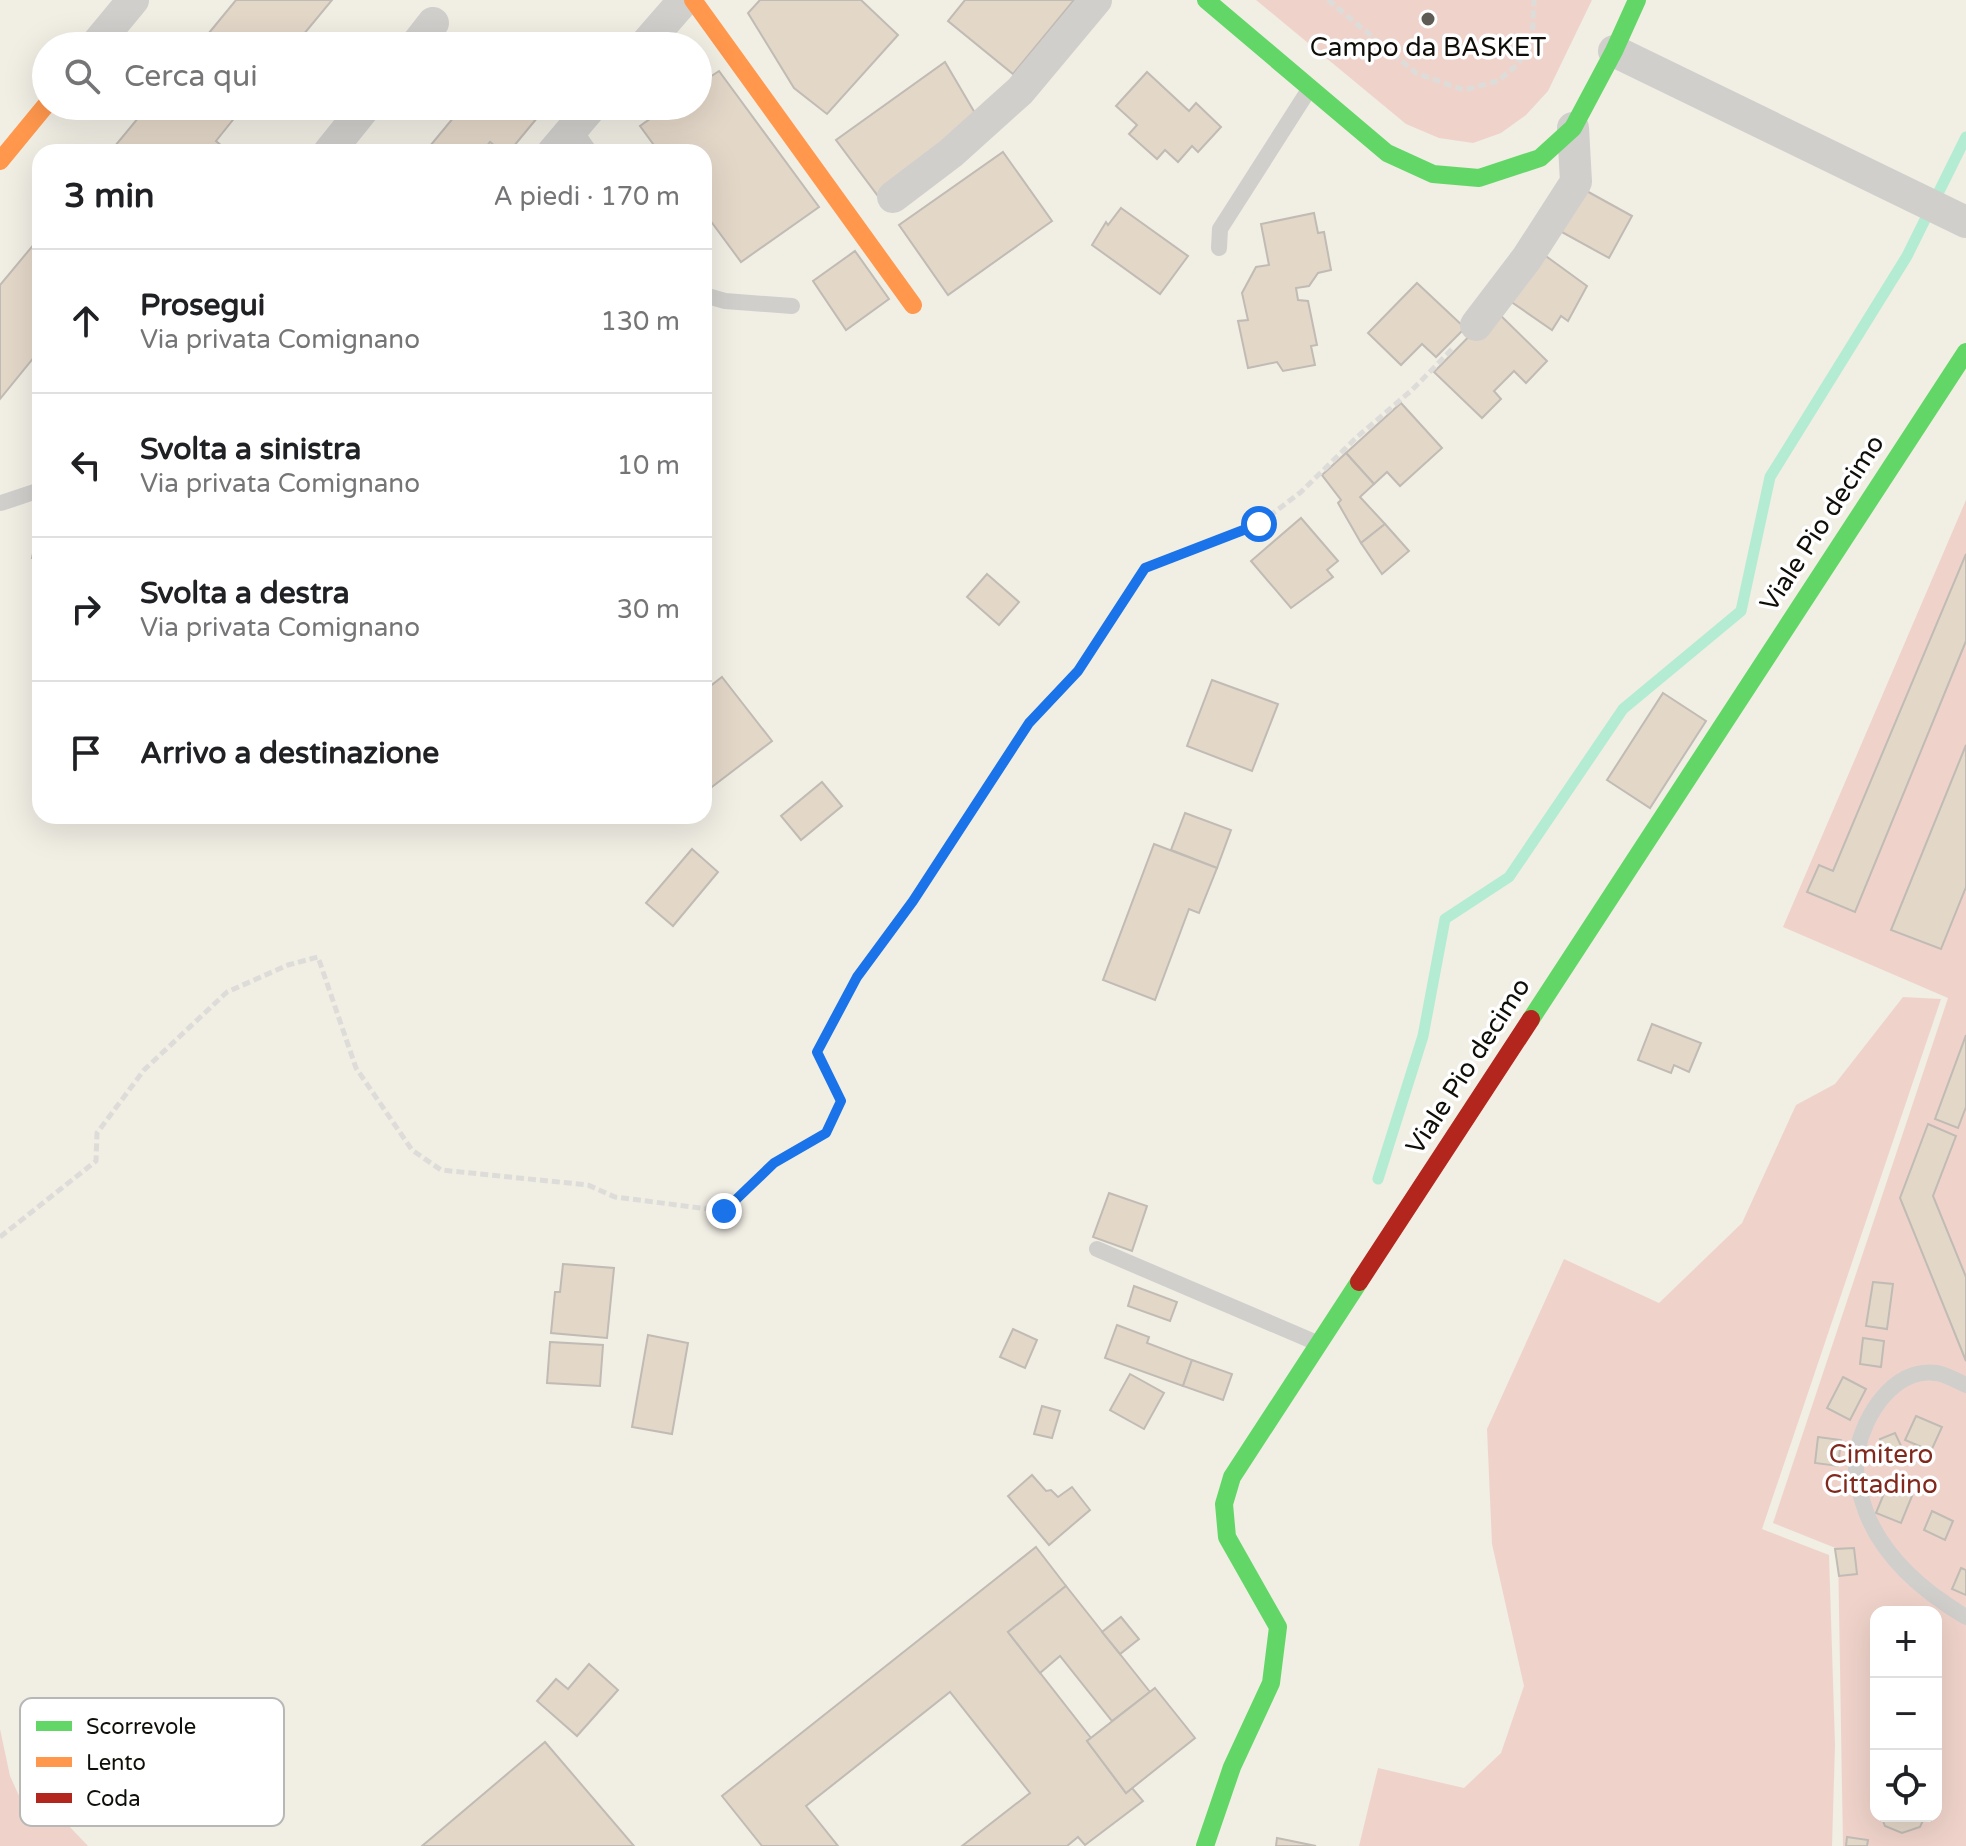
<!DOCTYPE html>
<html lang="it">
<meta charset="utf-8">
<style>
:root{--surface:#fff;--page:#f6f6f6;--text:#202124;--muted:#757577;--line:#e0e0e0}
body{margin:0;font-family:"Varela Round",sans-serif;background:var(--page);color:var(--text)}
.controls{position:absolute;right:24px;bottom:24px;display:grid;overflow:hidden;border-radius:16px;box-shadow:0 8px 32px #0002}
.controls button{width:72px;height:72px;display:grid;place-items:center;padding:0;border:0;border-bottom:2px solid var(--line);background:var(--surface);color:var(--text);font:40px sans-serif}
.stop{position:absolute;width:24px;height:24px;margin:-18px;border:6px solid #1a73e8;border-radius:50%;background:#fff}
.stop.end{background:#1a73e8;border-color:#fff;box-shadow:0 2px 8px #0008}
.list{margin:0;padding:0;list-style:none}
h2{display:flex;justify-content:space-between;align-items:center;height:104px;margin:0;padding:0 32px;font-size:34px}
h2 small{font-size:26px;font-weight:400;color:var(--muted)}
.list li{display:grid;grid-template-columns:52px 1fr auto;gap:24px;align-items:center;box-sizing:border-box;height:144px;padding:0 32px;border-top:2px solid var(--line)}
.list b{display:block;font-size:30px;white-space:nowrap}
.list p{margin:0;font-size:26px;white-space:nowrap;color:var(--muted)}
.list em{font-size:26px;font-style:normal;color:var(--muted)}
.icon{flex:none;width:44px;height:44px;fill:none;stroke:currentColor;stroke-width:2;stroke-linecap:round;stroke-linejoin:round}
.map{position:relative;flex:none;width:1966px;height:1846px;overflow:hidden}
.search{position:absolute;background:var(--surface);box-shadow:0 8px 32px #0002;left:32px;top:32px;width:680px;height:88px;display:flex;align-items:center;gap:20px;box-sizing:border-box;padding:0 28px;border-radius:44px;color:var(--muted);font-size:30px}
.panel{position:absolute;background:var(--surface);box-shadow:0 8px 32px #0002;left:32px;top:144px;width:680px;height:680px;border-radius:24px}
.map>svg:first-child{display:block}
.green{fill:#efd3ca;fill-rule:evenodd}
.lines{fill:none;stroke-linecap:round;stroke-linejoin:round}
.stream{stroke:#b3ecd2;stroke-width:11}
.building{fill:#e3d7c8;stroke:#c0bbb4;stroke-width:2}
.path{stroke:#dddcd9;stroke-width:5;stroke-dasharray:8 4;stroke-linecap:butt}
.lane{stroke:#d0cfcc;stroke-width:16}
.street{stroke:#d0cfcc;stroke-width:32}
.fast{stroke:#63d668;stroke-width:18}
.slow{stroke:#ff974d;stroke-width:18}
.jam{stroke:#b3261e;stroke-width:18}
.route{stroke:#1a73e8;stroke-width:10}
.poi-dot{fill:#5e5c55;stroke:#fff;stroke-width:3}
.labels{text-anchor:middle;dominant-baseline:central;stroke-width:7;stroke-linejoin:round;paint-order:stroke}
.poi-label{font-size:26px;fill:#0f0e08;stroke:#fff}
.street-label{font-size:26px;fill:#0f0e08;stroke:#fff}
.park-label{font-size:26px;fill:#81291d;stroke:#fff}
.key{fill:#fff;stroke:#b7b7b5;stroke-width:2}
.key-label{font-size:22px;fill:#0f0e08}
</style>
<div class="map">
<svg width="1966" height="1846" viewBox="0 0 1966 1846">
<rect width="100%" height="100%" fill="#f1eee4"/>
<g class="green">
<path d="M1256 0H1592L1548 91 1526 115 1501 133 1473 143 1439 138 1406 124Z"/>
<path d="M1966 500V1846H1843L1838 1549 1773 1523 1948 998 1783 927ZM1876 1612H1936V1816H1876Z"/>
<path d="M1903 997 1941 999 1762 1529 1829 1555 1835 1745 1832 1846H1359L1378 1768 1464 1788 1501 1753 1524 1686 1492 1544 1487 1429 1564 1259 1659 1303 1742 1223 1796 1105 1835 1084Z"/>
<path d="M0 1729 10 1776 20 1798 67 1824 88 1846H0Z"/>
</g>
<g class="lines">
<path class="stream" d="M1378 1179 1423 1036 1445 919 1509 877 1623 709 1741 611 1770 477 1907 256 1966 137"/>
</g>
<g class="building">
<path d="M236 0H332L294 46H212L204 39Z"/>
<path d="M760 0H861L898 35 827 114 794 88 748 13Z"/>
<path d="M965 0H1074L1013 74 948 21Z"/>
<path d="M945 62 982 125 881 200 836 140Z"/>
<path d="M719 71 819 207 741 262 704 212V152H659L640 126 668 106H698V85Z"/>
<path d="M1147 72 1189 111 1196 103 1221 127 1198 152 1192 146 1178 162 1165 150 1157 159 1129 134 1137 125 1116 106Z"/>
<path d="M148 106H244L216 141 229 152H110Z"/>
<path d="M463 106H535L542 112 509 152H502L490 142 482 152H425Z"/>
<path d="M1003 152 1052 221 948 295 899 225Z"/>
<path d="M1583 189 1632 216 1609 258 1560 231Z"/>
<path d="M1121 208 1188 256 1160 294 1092 245 1106 222 1108 225Z"/>
<path d="M1314 213 1318 233 1324 232 1331 270 1318 273 1309 286 1296 288 1298 300 1308 301 1317 345 1311 346 1315 365 1283 371 1277 362 1248 368 1238 321 1248 320 1242 293 1256 267 1269 265 1261 224Z"/>
<path d="M40 237V350L0 399V285Z"/>
<path d="M855 251 889 299 846 330 813 281Z"/>
<path d="M1543 254 1587 286 1568 321 1561 316 1552 330 1510 301Z"/>
<path d="M1417 283 1465 328 1436 357 1422 344 1401 365 1368 333Z"/>
<path d="M1495 310 1547 361 1526 383 1514 371 1494 391 1501 399 1482 418 1434 372Z"/>
<path d="M1401 403 1442 448 1400 486 1387 472 1374 484 1346 453Z"/>
<path d="M1346 453 1374 484 1360 497 1385 524 1361 543 1338 503 1341 500 1322 475Z"/>
<path d="M1301 518 1338 561 1327 570 1333 577 1291 608 1251 561Z"/>
<path d="M1385 524 1409 551 1382 574 1361 543Z"/>
<path d="M38 529H40V560L32 558Z"/>
<path d="M1966 554V641L1855 912 1807 892 1819 865 1833 871Z"/>
<path d="M987 574 1019 602 999 625 967 597Z"/>
<path d="M722 677 772 741 704 793V691Z"/>
<path d="M1212 680 1278 704 1252 771 1187 746Z"/>
<path d="M1663 693 1706 721 1650 808 1607 780Z"/>
<path d="M1966 745V887L1941 949 1891 930Z"/>
<path d="M822 782 842 806 801 840 781 816Z"/>
<path d="M1185 813 1231 830 1217 868 1171 850Z"/>
<path d="M1154 844 1217 868 1199 913 1189 909 1155 1000 1103 980Z"/>
<path d="M692 849 718 872 673 926 646 903Z"/>
<path d="M1652 1024 1701 1043 1689 1072 1674 1065 1671 1073 1638 1060Z"/>
<path d="M1966 1035V1107L1958 1128 1935 1119Z"/>
<path d="M1928 1124 1956 1136 1933 1196 1966 1277V1361L1900 1198Z"/>
<path d="M1109 1193 1147 1206 1132 1251 1093 1237Z"/>
<path d="M563 1264 614 1268 607 1338 551 1333 555 1292H560Z"/>
<path d="M1873 1282 1893 1284 1887 1329 1866 1326Z"/>
<path d="M1134 1286 1177 1302 1170 1321 1128 1306Z"/>
<path d="M1117 1325 1149 1337 1147 1343 1192 1360 1183 1386 1105 1358Z"/>
<path d="M1013 1329 1037 1340 1025 1368 1000 1357Z"/>
<path d="M648 1335 688 1343 672 1434 632 1427Z"/>
<path d="M1863 1338 1884 1341 1881 1367 1860 1364Z"/>
<path d="M550 1342 603 1345 600 1386 547 1383Z"/>
<path d="M1192 1360 1232 1374 1223 1400 1183 1386Z"/>
<path d="M1130 1374 1164 1393 1144 1429 1110 1410Z"/>
<path d="M1843 1377 1866 1389 1850 1420 1827 1408Z"/>
<path d="M1042 1406 1060 1411 1052 1438 1034 1434Z"/>
<path d="M1916 1416 1942 1427 1931 1451 1905 1440Z"/>
<path d="M1895 1433 1903 1450 1887 1457 1880 1439Z"/>
<path d="M1818 1437 1841 1440 1838 1466 1815 1463Z"/>
<path d="M1032 1475 1046 1491 1051 1490 1058 1497 1072 1487 1090 1510 1049 1545 1008 1496Z"/>
<path d="M1887 1486 1912 1496 1901 1523 1876 1513Z"/>
<path d="M1932 1511 1953 1521 1945 1540 1924 1530Z"/>
<path d="M1036 1547 1066 1586 1008 1632 1091 1738 1087 1741 1126 1793 1132 1788 1143 1801 1085 1845 1078 1837 1067 1846H962L1030 1793 950 1692 806 1806 838 1846H762L722 1796Z"/>
<path d="M1854 1548 1857 1574 1839 1576 1835 1549Z"/>
<path d="M1961 1568 1966 1570V1595L1952 1589Z"/>
<path d="M1066 1586 1150 1692 1112 1721 1060 1656 1040 1673 1008 1632Z"/>
<path d="M1121 1617 1139 1639 1120 1654 1102 1632Z"/>
<path d="M589 1664 618 1690 577 1736 537 1701 556 1679 568 1689Z"/>
<path d="M1155 1688 1195 1738 1126 1793 1087 1741Z"/>
<path d="M545 1742 634 1846H422Z"/>
<path d="M1881 1816H1925L1920 1827 1902 1833 1885 1826Z"/>
<path d="M1847 1837 1868 1840 1867 1846H1846Z"/>
<path d="M1277 1838 1316 1846H1276Z"/>
</g>
<g class="lines">
<g class="path">
<path d="M1328 0 1416 73 1464 90 1498 81 1518 64 1532 39 1534 0"/>
<path d="M0 1237 96 1161 97 1133 144 1070 227 992 288 965 318 957 356 1068 412 1150 441 1170 588 1185 615 1197 724 1211 774 1163 826 1133 841 1101 817 1052 857 977 913 901 1029 723 1078 671 1145 568 1259 524 1301 492 1357 437 1412 390 1454 347"/>
</g>
<g class="lane">
<path d="M573 128 590 152"/>
<path d="M1219 248 1220 229 1310 88"/>
<path d="M704 295 725 301 792 306"/>
<path d="M1 503 40 490"/>
<path d="M1097 1249 1317 1343"/>
<path d="M1966 1385C1957 1381 1947 1375 1937 1373 1894 1367 1864 1415 1857 1452 1853 1469 1860 1496 1866 1512 1884 1559 1924 1592 1966 1617"/>
</g>
<g class="street">
<path d="M95 46 133 0"/>
<path d="M415 46 433 23"/>
<path d="M644 46 684 0"/>
<path d="M1614 51 1966 222"/>
<path d="M329 152 366 106"/>
<path d="M553 152 592 106"/>
<path d="M893 197 951 153 1020 91 1096 0"/>
<path d="M1476 325 1527 258 1576 182 1573 128"/>
</g>
<g class="fast">
<path d="M1206 0 1387 153 1433 174 1479 178 1540 158 1573 128 1614 51 1637 0"/>
<path d="M1531 1019 1966 352"/>
<path d="M1205 1846 1232 1767 1271 1683 1278 1627 1227 1537 1224 1504 1232 1477 1359 1282"/>
</g>
<g class="slow">
<path d="M693 0 913 305"/>
<path d="M0 161 46 105"/>
</g>
<path class="jam" d="M1359 1282 1531 1019"/>
</g>
<g class="lines">
<path class="route" d="M724 1211 774 1163 826 1133 841 1101 817 1052 857 977 913 901 1029 723 1078 671 1145 568 1259 524"/>
</g>
<circle class="poi-dot" cx="1428" cy="19" r="8"/>
<g class="labels">
<g class="poi-label">
<text x="1428" y="47">Campo da BASKET</text>
</g>
<g class="street-label">
<text transform="translate(1822 523) rotate(-57)">Viale Pio decimo</text>
<text transform="translate(1468 1066) rotate(-57)">Viale Pio decimo</text>
</g>
<g class="park-label">
<text x="1881" y="1454">Cimitero<tspan x="1881" dy="30">Cittadino</tspan></text>
</g>
</g>
<rect x="20" y="1698" width="264" height="128" rx="12" class="key"/>
<rect x="36" y="1721" width="36" height="10" fill="#63d668"/>
<rect x="36" y="1757" width="36" height="10" fill="#ff974d"/>
<rect x="36" y="1793" width="36" height="10" fill="#b3261e"/>
<g class="key-label">
<text x="86" y="1734">Scorrevole</text>
<text x="86" y="1770">Lento</text>
<text x="86" y="1806">Coda</text>
</g>
</svg>
<div class="controls">
<button>+</button>
<button>−</button>
<button><svg class="icon" aria-label="locate" viewBox="0 0 24 24"><circle cx="12" cy="12" r="6"/><path d="M12 2v4M12 18v4M2 12h4M18 12h4"/></svg></button>
</div>
<div class="stop" style="left:1259px;top:524px"></div>
<div class="stop end" style="left:724px;top:1211px"></div>
<div class="search"><svg class="icon" aria-label="search" viewBox="0 0 24 24"><circle cx="10" cy="10" r="6"/><path d="M15 15l6 6"/></svg>Cerca qui</div>
<section class="panel">
<h2>3 min<small>A piedi · 170 m</small></h2>
<ul class="list">
<li><svg class="icon" aria-label="ahead" viewBox="0 0 24 24"><path d="M12 20V5M6 11l6-6 6 6"/></svg><div><b>Prosegui</b><p>Via privata Comignano</p></div><em>130 m</em></li>
<li><svg class="icon" aria-label="left" viewBox="0 0 24 24"><path d="M17 20v-9H6M10 6l-5 5 5 5"/></svg><div><b>Svolta a sinistra</b><p>Via privata Comignano</p></div><em>10 m</em></li>
<li><svg class="icon" aria-label="right" viewBox="0 0 24 24"><path d="M7 20v-9h11M14 6l5 5-5 5"/></svg><div><b>Svolta a destra</b><p>Via privata Comignano</p></div><em>30 m</em></li>
<li><svg class="icon" aria-label="arrive" viewBox="0 0 24 24"><path d="M6 21V4h12l-3 4 3 4H6"/></svg><div><b>Arrivo a destinazione</b></div></li>
</ul>
</section>
</div>
